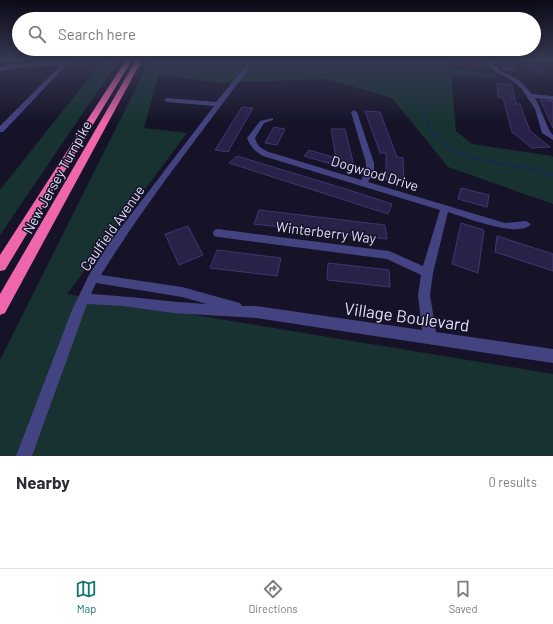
<!DOCTYPE html>
<style>
:root{--surface:#fff;--page:#f2f2f3;--text:#2b2b33;--muted:#7c7c81;--line:#e1e1e2;--accent:#0f766e}
body{margin:0;font-family:Barlow,sans-serif;background:var(--page);color:var(--text)}
.list{margin:0;padding:0;list-style:none}
h2{display:flex;justify-content:space-between;align-items:center;height:52px;margin:0;padding:0 16px;font-size:17px}
h2 small{font-size:13px;font-weight:400;color:var(--muted)}
.icon{flex:none;width:22px;height:22px;fill:none;stroke:currentColor;stroke-width:2;stroke-linecap:round;stroke-linejoin:round}
.map{position:relative;flex:none;width:553px;height:456px;overflow:hidden}
.search{position:absolute;background:var(--surface);box-shadow:0 2px 10px #0003;left:12px;right:12px;top:12px;height:44px;display:flex;align-items:center;gap:10px;box-sizing:border-box;padding:0 14px;border-radius:22px;color:var(--muted);font-size:15px}
.sheet{height:112px;background:var(--surface)}
nav{display:flex;justify-content:space-around;align-items:center;box-sizing:border-box;height:56px;border-top:1px solid var(--line);background:var(--surface);font-size:11px;color:var(--muted)}
nav a{display:grid;justify-items:center;gap:2px}
nav .on{color:var(--accent)}
.map>svg:first-child{display:block}
.green{fill:#173230}
.lines{fill:none;stroke-linecap:round;stroke-linejoin:round}
.stream-far2{stroke:#152b4b;stroke-width:1.5}
.stream-far1{stroke:#152b4b;stroke-width:2}
.stream{stroke:#152b4b;stroke-width:2.5}
.building{fill:#282148;stroke:#403671}
.minor{fill:#444382;fill-rule:evenodd}
.highway{fill:#ef66ac;fill-rule:evenodd}
.labels{text-anchor:middle;dominant-baseline:central;stroke-width:3;stroke-linejoin:round;paint-order:stroke}
.street-label{font-size:14px;fill:#e1defc;stroke:#161328}
.near-street-label{font-size:17px;fill:#e1defc;stroke:#161328}
</style>
<div class="map">
<svg width="553" height="456" viewBox="0 0 553 456">
<rect width="100%" height="100%" fill="#161328"/>
<g class="green">
<path d="M103 60H119L0 235V190Z"/>
<path d="M150 60H449L450 69 486 73 498 78 451 75 456 131 472 144 552 156 553 157V204L448 167 392 98 326 79 218 83 159 74 144 128 187 133 67 294 553 374V456H0V360Z"/>
</g>
<g class="lines">
<path class="stream-far2" d="M310 60 366 68 402 79 411 89 413 96 420 106"/>
<path class="stream-far1" d="M420 105 431 131 449 147 469 157 508 165"/>
<path class="stream" d="M502 164 543 171 553 176"/>
</g>
<g class="building">
<path d="M499 60H512L516 71 503 69Z"/>
<path d="M528 65 541 66 545 74 531 72Z"/>
<path d="M497 83 512 85 516 104H520L530 131 550 147 532 148 512 132 503 98 498 97Z"/>
<path d="M540 100 553 101V128L544 108Z"/>
<path d="M242 107 253 108 233 143 228 152 215 150Z"/>
<path d="M365 111 380 112 397 157 403 158 404 182 386 180V153H380Z"/>
<path d="M274 127 285 129 277 145 265 143Z"/>
<path d="M331 129H345L353 162 348 169 304 156 309 150 336 158Z"/>
<path d="M237 156 352 191 392 204 388 214 229 163Z"/>
<path d="M461 188 489 195 487 207 458 199Z"/>
<path d="M259 210 385 225 387 239 254 224Z"/>
<path d="M461 223 484 230 478 273 452 264Z"/>
<path d="M188 226 203 255 179 265 165 234Z"/>
<path d="M497 236 553 254V271L495 252Z"/>
<path d="M217 250 281 258 277 276 210 268Z"/>
<path d="M328 263 389 270 390 287 327 280Z"/>
</g>
<g class="lines">
<g class="minor">
<path d="M66 60H71L3 132H0V126L60 66 25 67 0 71V67L25 63H64Z"/>
<path d="M251 60H255C203 131 147 200 101 275L182 287 236 302 240 303 242 306H256L422 330 418 295 421 275 387 259 218 237 214 236 213 233 214 230 218 229 389 251 423 266 440 210 263 156C255 151 250 147 247 138L260 121 273 118V120L264 123 255 138C257 146 262 149 269 152L361 180 366 172V163L351 112 354 110 357 112 374 163V172L368 182 505 223 526 221 531 224C520 239 464 217 448 212L433 273 430 295 436 332 553 349V363L256 318 173 313 123 306 87 304 32 456H16L72 310 89 275 110 242 214 106 167 102 164 100 167 98 216 102ZM96 283 182 297 207 304C168 302 130 296 91 294Z"/>
<path d="M484 60H489L499 70 519 80 532 94 553 96V100L535 98C540 106 548 131 553 135V140L542 133 535 109 521 88 507 77 495 72Z"/>
</g>
<g class="highway">
<path d="M126 60H132L5 270 0 271V255Z"/>
<path d="M136 60H142L5 313 0 315V294Z"/>
</g>
</g>
<linearGradient id="sky" x2="0" y2="1"><stop stop-color="#0c0a16"/><stop offset="0.48" stop-color="#363953"/><stop offset="1" stop-color="#363953" stop-opacity="0"/></linearGradient>
<rect width="553" height="124" fill="url(#sky)"/>
<g class="labels">
<g class="street-label">
<text transform="translate(375 173) rotate(17)">Dogwood Drive</text>
<text transform="translate(57 177) rotate(-61)">New Jersey Turnpike</text>
<text transform="translate(112 228) rotate(-55)">Caulfield Avenue</text>
<text transform="translate(326 232) rotate(7)">Winterberry Way</text>
</g>
<g class="near-street-label">
<text transform="translate(407 316) rotate(8)">Village Boulevard</text>
</g>
</g>
</svg>
<div class="search"><svg class="icon" aria-label="search" viewBox="0 0 24 24"><circle cx="10" cy="10" r="6"/><path d="M15 15l6 6"/></svg>Search here</div>
</div>
<section class="sheet">
<h2>Nearby<small>0 results</small></h2>
<ul class="list">
</ul>
</section>
<nav>
<a class="on"><svg class="icon" aria-label="map" viewBox="0 0 24 24"><path d="M3 6l6-2 6 2 6-2v14l-6 2-6-2-6 2zM9 4v14M15 6v14"/></svg>Map</a>
<a><svg class="icon" aria-label="directions" viewBox="0 0 24 24"><path d="M12 3l9 9-9 9-9-9zM9 14v-3h6M13 9l2 2-2 2"/></svg>Directions</a>
<a><svg class="icon" aria-label="saved" viewBox="0 0 24 24"><path d="M7 4h10v16l-5-4-5 4z"/></svg>Saved</a>
</nav>
